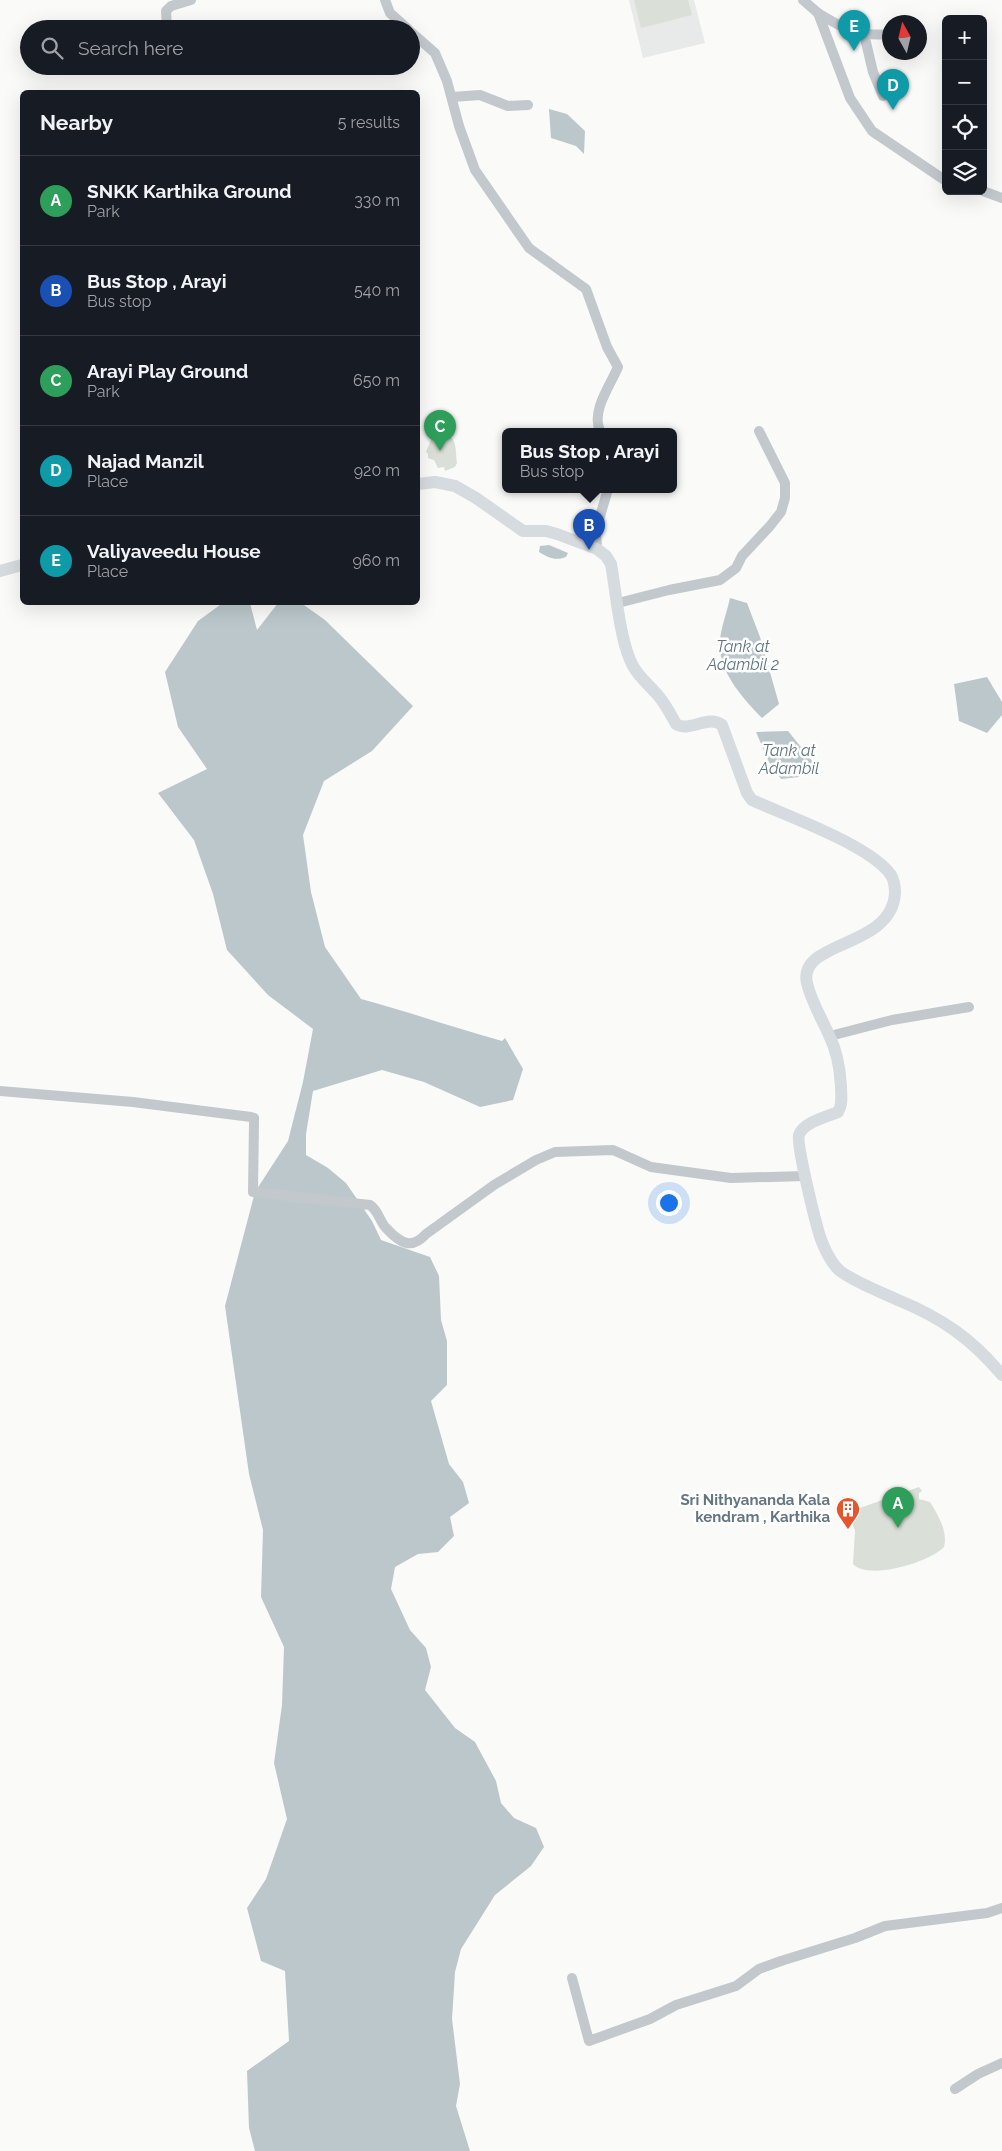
<!DOCTYPE html>
<meta charset="utf-8">
<style>
:root{--surface:#171b24;--page:#20242c;--text:#f1f3f6;--muted:#9ea1a6;--line:#363941;--accent:#0b8043}
body{margin:0;font-family:Raleway,sans-serif;background:var(--page);color:var(--text)}
.controls{position:absolute;right:15px;top:15px;display:grid;overflow:hidden;border-radius:8px;box-shadow:0 5px 20px #0002}
.controls button{width:45px;height:45px;display:grid;place-items:center;padding:0;border:0;border-bottom:1px solid var(--line);background:var(--surface);color:var(--text);font:25px sans-serif}
.compass{position:absolute;left:882px;top:15px;width:45px;height:45px;border-radius:50%;background:var(--surface);box-shadow:0 5px 20px #0002;rotate:352deg}
.you{position:absolute;left:668px;top:1202px;width:18px;height:18px;margin:-12px;border:4px solid #fff;border-radius:50%;background:#1a73e8;box-shadow:0 0 0 8px #1a73e833}
.badge{display:grid;place-items:center;width:32px;height:32px;border-radius:50%;background:var(--accent);color:#fff;font-size:16px;font-weight:700}
.pin{position:absolute;translate:-50% -41px;filter:drop-shadow(0 1px 2px #0008)}
.pin::after{content:'';position:absolute;top:26px;width:18px;height:15px;background:inherit;clip-path:polygon(0 0,100% 0,50% 100%)}
.popup{position:absolute;left:502px;top:428px;width:175px;height:65px;box-sizing:border-box;display:grid;place-content:center;border-radius:8px;background:var(--surface);filter:drop-shadow(0 1px 4px #0005);font-size:16px;white-space:nowrap;color:var(--muted)}
.popup b{font-size:19px;color:var(--text)}
.popup::after{content:'';position:absolute;left:50%;top:100%;margin-left:-10px;border:10px solid transparent;border-top-color:var(--surface)}
.list{margin:0;padding:0;list-style:none}
h2{display:flex;justify-content:space-between;align-items:center;height:65px;margin:0;padding:0 20px;font-size:21px}
h2 small{font-size:16px;font-weight:400;color:var(--muted)}
.list li{display:grid;grid-template-columns:32px 1fr auto;gap:15px;align-items:center;box-sizing:border-box;height:90px;padding:0 20px;border-top:1px solid var(--line)}
.list b{display:block;font-size:19px;white-space:nowrap}
.list p{margin:0;font-size:16px;white-space:nowrap;color:var(--muted)}
.list em{font-size:16px;font-style:normal;color:var(--muted)}
.icon{flex:none;width:28px;height:28px;fill:none;stroke:currentColor;stroke-width:2;stroke-linecap:round;stroke-linejoin:round}
.map{position:relative;flex:none;width:1002px;height:2151px;overflow:hidden}
.search{position:absolute;background:var(--surface);box-shadow:0 5px 20px #0002;left:20px;top:20px;width:400px;height:55px;display:flex;align-items:center;gap:12px;box-sizing:border-box;padding:0 18px;border-radius:28px;color:var(--muted);font-size:19px}
.panel{position:absolute;background:var(--surface);box-shadow:0 5px 20px #0002;left:20px;top:90px;width:400px;height:515px;border-radius:8px}
.map>svg:first-child{display:block}
.built{fill:#e8e9e9}
.green{fill:#dadfd7}
.water{fill:#bbc7cb}
.lines{fill:none;stroke-linecap:round;stroke-linejoin:round}
.minor{stroke:#c3c8cc;stroke-width:10}
.major{stroke:#d6dbdf;stroke-width:12}
.labels{text-anchor:middle;dominant-baseline:central;stroke-width:5;stroke-linejoin:round;paint-order:stroke}
.poi-label{font-size:15px;font-weight:bold;fill:#657683;stroke:#fff;text-anchor:end}
.water-label{font-size:16px;font-style:italic;fill:#60757c;stroke:#fff}
</style>
<div class="map">
<svg width="1002" height="2151" viewBox="0 0 1002 2151">
<rect width="100%" height="100%" fill="#fafaf8"/>
<path class="built" d="M629 0H694L705 43 643 58Z"/>
<g class="green">
<path d="M634 0H688L692 15 641 28Z"/>
<path d="M442 431C458 438 455 448 457 463L455 467 445 471 444 467 438 468 434 460 428 458V454L426 452 434 432Z"/>
<path d="M919 1487 922 1491 919 1493V1499L930 1502C938 1515 948 1531 944 1547 930 1562 869 1581 853 1564L855 1531 852 1522 847 1520 843 1514Z"/>
</g>
<g class="water">
<path d="M549 109 567 114 585 131 584 154 576 146 551 138Z"/>
<path d="M549 545 568 553 566 557C555 561 549 558 539 552L540 546Z"/>
<path d="M730 598 747 603 760 637 779 704 762 718C743 698 717 671 720 640 721 627 727 612 730 598Z"/>
<path d="M224 602 250 603 257 630 278 603H301L325 620 413 706 372 751 324 781 303 835 311 892 325 947 361 999C409 1012 455 1028 502 1041L505 1038 523 1069 513 1100 480 1107 424 1082 382 1070 313 1091 306 1134V1155L328 1168 346 1183 372 1221 381 1240 430 1257 439 1276 441 1320 447 1341V1385L431 1401 449 1464 463 1482 469 1503 450 1517 454 1536 438 1552 418 1554 395 1567 391 1589 410 1630 426 1648 431 1667 425 1690 455 1728 475 1742 496 1781 501 1803 514 1818 536 1828 544 1847 531 1866 495 1895 461 1949 455 1972 452 2019 460 2084 456 2106 470 2151H255L249 2128 247 2071 289 2041 285 1971 261 1961 247 1908 266 1879 287 1819 274 1763 282 1705 284 1647 261 1597 263 1530 249 1474 225 1306 255 1192 288 1141 303 1082 313 1029 268 995 227 950 213 894 194 840 158 793 207 769 178 727 165 672 198 621Z"/>
<path d="M987 677 1002 702V715L987 733 959 721 954 684Z"/>
<path d="M788 731 813 762 799 777 781 779 769 762 756 732Z"/>
</g>
<g class="lines">
<g class="minor">
<path d="M385 0 390 13 408 29"/>
<path d="M803 0 818 13 850 98 872 131 946 181"/>
<path d="M818 13C844 29 858 37 890 34"/>
<path d="M167 29 166 11 171 6 191 0"/>
<path d="M411 32 435 53 447 81 459 126 475 170 529 248 586 289 607 347 618 367C610 386 591 411 600 431"/>
<path d="M864 34 873 72 883 96"/>
<path d="M452 97 480 95 508 106 528 105"/>
<path d="M983 191 1002 198"/>
<path d="M597 549 596 530 608 489"/>
<path d="M618 603 669 590 720 580 736 568 742 556 770 526 781 512 785 498V483L759 431"/>
<path d="M830 1036 892 1020 969 1007"/>
<path d="M0 1091 133 1102 251 1117 254 1118V1122L253 1192 370 1205C379 1211 379 1221 386 1228 399 1242 411 1251 426 1234L494 1185 536 1160 555 1152 613 1150 651 1167 731 1178 805 1176"/>
<path d="M572 1978 589 2041 650 2019 676 2005 736 1986 759 1969 781 1961 855 1938 885 1926 987 1913 1002 1908"/>
<path d="M955 2089 978 2074 1002 2063"/>
</g>
<g class="major">
<path d="M418 484 435 482 455 486 476 498 523 531H546L557 534 597 549 606 556 611 564C616 592 620 643 633 666 639 677 647 683 655 692 664 701 670 713 676 724 690 733 708 714 722 725L747 793 752 800C787 816 870 845 891 875 894 880 895 887 895 893 892 949 797 940 807 983 811 1001 822 1019 829 1035 837 1051 840 1069 841 1086 841 1096 843 1104 838 1112 827 1117 803 1122 799 1135 796 1144 817 1230 822 1242 826 1252 832 1264 840 1271 858 1284 879 1291 898 1300 942 1318 972 1339 1002 1375"/>
<path d="M0 571 22 565"/>
</g>
</g>
<defs>
<g id="building-pin" transform="scale(1.25)"><path d="M0 17L-7.5 6A9.5 9.5 0 1 1 7.5 6Z" fill="#e4572e" stroke="#fff"/><path d="M-4-6H4V6H1V3H-1V6H-4ZM-2.5-4.3h1.7v1.8h-1.7ZM.8-4.3h1.7v1.8H.8ZM-2.5-1h1.7V.8h-1.7ZM.8-1h1.7V.8H.8Z" fill="#fff"/></g>
</defs>
<g fill-rule="evenodd">
<use href="#building-pin" x="848" y="1509"/>
</g>
<g class="labels">
<g class="poi-label">
<text x="830" y="1500">Sri Nithyananda Kala<tspan x="830" dy="17">kendram , Karthika</tspan></text>
</g>
<g class="water-label">
<text x="743" y="646">Tank at<tspan x="743" dy="18">Adambil 2</tspan></text>
<text x="789" y="750">Tank at<tspan x="789" dy="18">Adambil</tspan></text>
</g>
</g>
</svg>
<div class="controls">
<button>+</button>
<button>−</button>
<button><svg class="icon" aria-label="locate" viewBox="0 0 24 24"><circle cx="12" cy="12" r="6"/><path d="M12 2v4M12 18v4M2 12h4M18 12h4"/></svg></button>
<button><svg class="icon" aria-label="layers" viewBox="0 0 24 24"><path d="M12 4l9 5-9 5-9-5zM3 14l9 5 9-5"/></svg></button>
</div>
<svg class="compass" viewBox="-18 -18 36 36"><path d="M0-13l5 13h-10z" fill="#e53935"/><path d="M0 13l5-13h-10z" fill="#9ea1a6"/></svg>
<div class="you"></div>
<div class="pin badge" style="left:898px;top:1528px;background:#2e9e5b">A</div>
<div class="pin badge" style="left:589px;top:550px;background:#1a4fb4">B</div>
<div class="popup"><b>Bus Stop , Arayi</b>Bus stop</div>
<div class="pin badge" style="left:440px;top:451px;background:#2e9e5b">C</div>
<div class="pin badge" style="left:893px;top:110px;background:#0f9aa8">D</div>
<div class="pin badge" style="left:854px;top:51px;background:#0f9aa8">E</div>
<div class="search"><svg class="icon" aria-label="search" viewBox="0 0 24 24"><circle cx="10" cy="10" r="6"/><path d="M15 15l6 6"/></svg>Search here</div>
<section class="panel">
<h2>Nearby<small>5 results</small></h2>
<ul class="list">
<li><span class="badge" style="background:#2e9e5b">A</span><div><b>SNKK Karthika Ground</b><p>Park</p></div><em>330 m</em></li>
<li><span class="badge" style="background:#1a4fb4">B</span><div><b>Bus Stop , Arayi</b><p>Bus stop</p></div><em>540 m</em></li>
<li><span class="badge" style="background:#2e9e5b">C</span><div><b>Arayi Play Ground</b><p>Park</p></div><em>650 m</em></li>
<li><span class="badge" style="background:#0f9aa8">D</span><div><b>Najad Manzil</b><p>Place</p></div><em>920 m</em></li>
<li><span class="badge" style="background:#0f9aa8">E</span><div><b>Valiyaveedu House</b><p>Place</p></div><em>960 m</em></li>
</ul>
</section>
</div>
